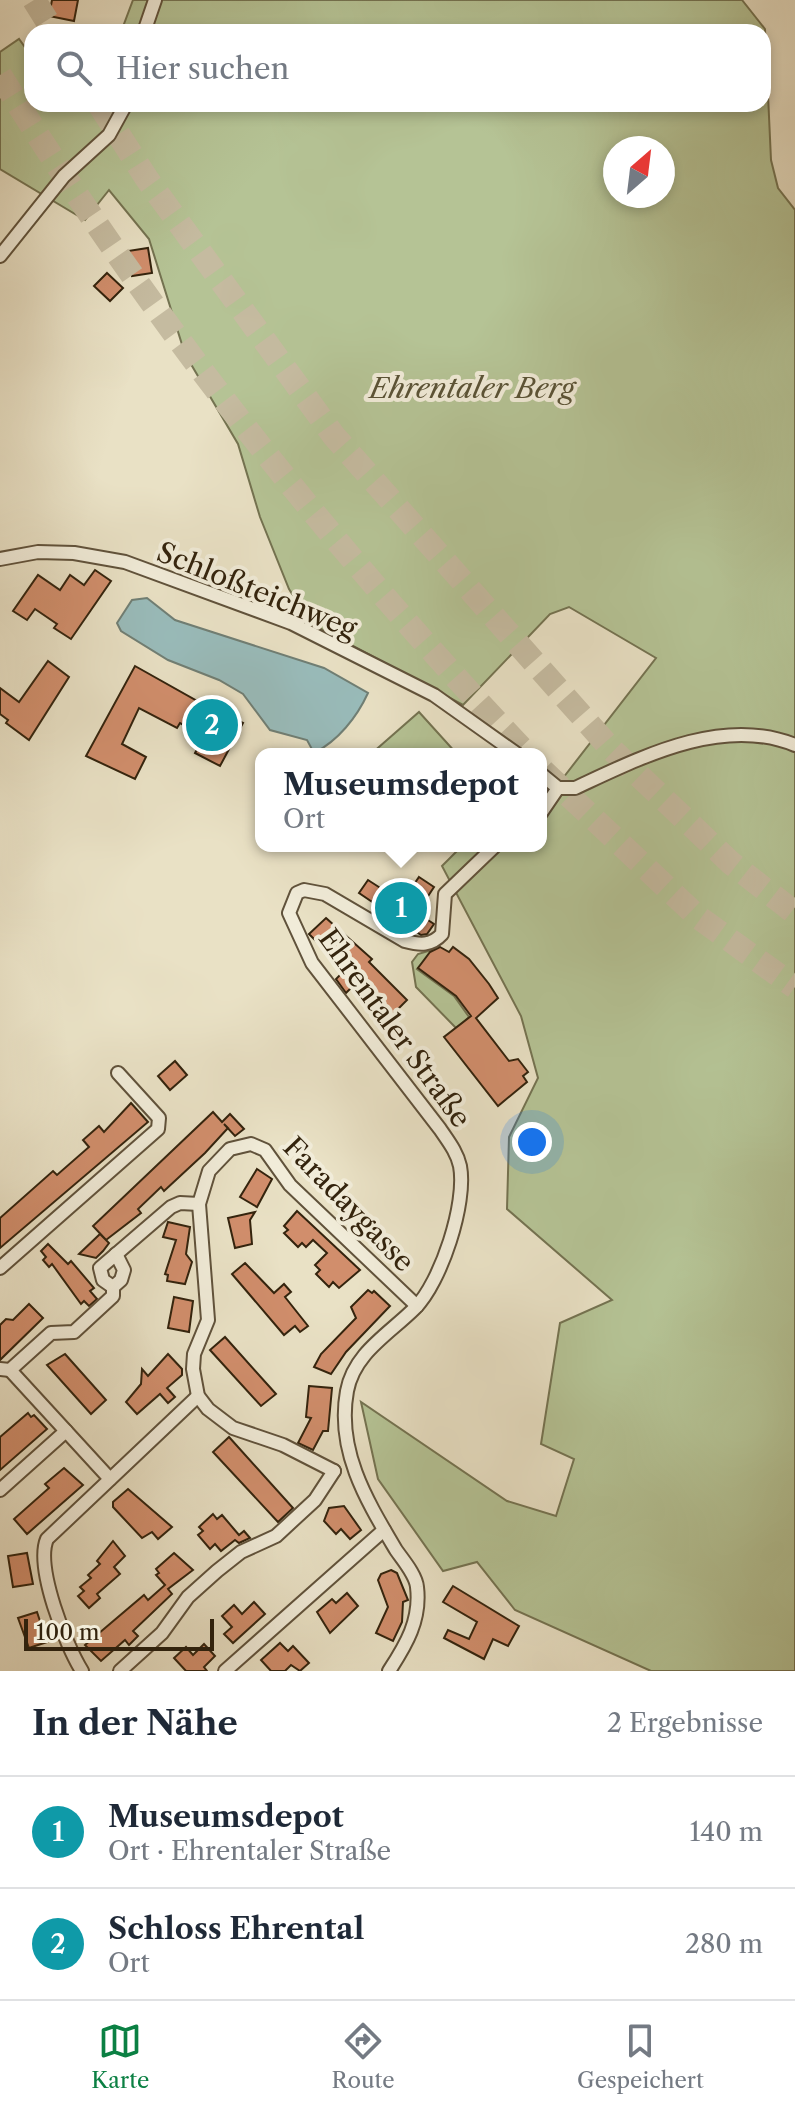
<!DOCTYPE html>
<html lang="de">
<meta charset="utf-8">
<style>
:root{--surface:#fff;--page:#f6f6f7;--text:#1f2937;--muted:#747a83;--line:#e0e1e3;--accent:#0b8043}
body{margin:0;font-family:"Libre Caslon Text",serif;background:var(--page);color:var(--text)}
.compass{position:absolute;left:603px;top:136px;width:72px;height:72px;border-radius:50%;background:var(--surface);box-shadow:0 4px 12px #0003;rotate:28deg}
.scale{position:absolute;left:24px;bottom:20px;width:190px;box-sizing:border-box;padding-left:8px;border:4px solid #33230d;border-top:0;font-size:22px;line-height:28px;white-space:nowrap;color:#33230d;-webkit-text-stroke:6px #f1ecd9;paint-order:stroke}
.you{position:absolute;left:532px;top:1142px;width:28px;height:28px;margin:-20px;border:6px solid #fff;border-radius:50%;background:#1a73e8;box-shadow:0 0 0 12px #1a73e833}
.badge{display:grid;place-items:center;width:52px;height:52px;border-radius:50%;background:var(--accent);color:#fff;font-size:26px;font-weight:700}
.pin{position:absolute;translate:-50% -50%;border:4px solid #fff;box-shadow:0 2px 8px #0006}
.popup{position:absolute;left:255px;top:748px;width:292px;height:104px;box-sizing:border-box;display:grid;place-content:center;border-radius:16px;background:var(--surface);filter:drop-shadow(0 2px 6px #0005);font-size:26px;white-space:nowrap;color:var(--muted)}
.popup b{font-size:30px;color:var(--text)}
.popup::after{content:'';position:absolute;left:50%;top:100%;margin-left:-16px;border:16px solid transparent;border-top-color:var(--surface)}
.list{margin:0;padding:0;list-style:none}
h2{display:flex;justify-content:space-between;align-items:center;height:104px;margin:0;padding:0 32px;font-size:34px}
h2 small{font-size:26px;font-weight:400;color:var(--muted)}
.list li{display:grid;grid-template-columns:52px 1fr auto;gap:24px;align-items:center;box-sizing:border-box;height:112px;padding:0 32px;border-top:2px solid var(--line)}
.list b{display:block;font-size:30px;white-space:nowrap}
.list p{margin:0;font-size:26px;white-space:nowrap;color:var(--muted)}
.list em{font-size:26px;font-style:normal;color:var(--muted)}
.icon{flex:none;width:44px;height:44px;fill:none;stroke:currentColor;stroke-width:2;stroke-linecap:round;stroke-linejoin:round}
.map{position:relative;flex:none;width:795px;height:1671px;overflow:hidden}
.search{position:absolute;background:var(--surface);box-shadow:0 4px 12px #0003;left:24px;right:24px;top:24px;height:88px;display:flex;align-items:center;gap:20px;box-sizing:border-box;padding:0 28px;border-radius:24px;color:var(--muted);font-size:30px}
.sheet{height:328px;background:var(--surface)}
nav{display:flex;justify-content:space-around;align-items:center;box-sizing:border-box;height:112px;border-top:2px solid var(--line);background:var(--surface);font-size:22px;color:var(--muted)}
nav a{display:grid;justify-items:center;gap:4px}
nav .on{color:var(--accent)}
.map>svg:first-child{display:block}
.green{fill:#b5c395;stroke:#747351;stroke-width:2;fill-rule:evenodd}
.water{fill:#99bcbb;stroke:#707f75;stroke-width:2}
.building{fill:#d18e6c;stroke:#33230d;stroke-width:2}
.lines{fill:none;stroke-linecap:round;stroke-linejoin:round}
.highway-tunnel{stroke:#c5bba0;stroke-width:24;stroke-dasharray:24 12;stroke-linecap:butt}
.street-casing{stroke:#60523b;stroke-width:16}
.street{stroke:#f1ecd9;stroke-width:12}
.labels{text-anchor:middle;dominant-baseline:central;stroke-width:8;stroke-linejoin:round;paint-order:stroke}
.park-label{font-size:28px;font-style:italic;fill:#5a5336;stroke:#f1ecd9}
.street-label{font-size:28px;fill:#33230d;stroke:#f1ecd9}
</style>
<div class="map">
<svg width="795" height="1671" viewBox="0 0 795 1671">
<rect width="100%" height="100%" fill="#e9e1c5"/>
<filter id="stains"><feTurbulence type="fractalNoise" baseFrequency=".0025" numOctaves="4"/><feColorMatrix values="0 0 0 0 .2 0 0 0 0 .09 0 0 0 0 .02 0 0 0 .5 -.17"/></filter>
<radialGradient id="worn" r=".72"><stop offset=".6" stop-color="#630" stop-opacity="0"/><stop offset="1" stop-color="#630" stop-opacity=".3"/></radialGradient>
<g class="green">
<path d="M133 0H742L765 29 771 160 778 188 795 210V1671H651L515 1610 477 1562 443 1571 378 1479 361 1402 507 1501 556 1516 574 1459 541 1444 560 1323 612 1300 507 1209 509 1137 538 1078 521 1016 442 866 462 846H541V775L563 778 656 658 569 607 550 614 463 705 310 623 289 589 260 517 238 444 185 354 149 239 109 190 85 220 0 169V52L19 39 32 57V104H64L68 109 73 104H763V32H121ZM615 148H663V196H615Z"/>
<path d="M419 712 457 754H371Z"/>
<path d="M435 949 417 969 454 996 469 1017 457 1029 416 987 412 962 418 954Z"/>
</g>
<path class="water" d="M147 598 175 620 324 668 368 693C357 717 338 741 314 753L307 740 270 730 243 694 219 680 168 660 121 631 117 623 132 600Z"/>
<g class="building">
<path d="M52 0H78L74 21 49 16Z"/>
<path d="M148 248 152 273 132 276 128 251Z"/>
<path d="M107 273 123 288 110 301 94 286Z"/>
<path d="M95 570 111 581 71 639 54 628 57 624 35 609 27 620 13 611 38 575 60 590 70 575 84 585Z"/>
<path d="M48 661 69 677 29 740 6 723 8 720 0 714V688L19 702Z"/>
<path d="M135 666 217 712 218 710 243 723 220 766 195 753 204 736 180 723 177 728 139 708 122 744 146 757 135 779 86 756Z"/>
<path d="M419 877 434 887 417 913 434 924 427 934 421 935 359 893 368 880 402 902Z"/>
<path d="M326 918 372 959 369 962 407 1000 391 1016 357 982 346 993 336 979 345 970 309 934Z"/>
<path d="M440 947 449 952 453 947 469 959 489 984 498 998 476 1018 509 1061 518 1059 528 1072 523 1076 527 1082 498 1106 444 1037 471 1016 456 996 418 968 430 952Z"/>
<path d="M175 1061 187 1075 170 1090 158 1076Z"/>
<path d="M131 1103 148 1122 0 1248V1218L53 1171 57 1175 89 1147 83 1140 99 1126 104 1132Z"/>
<path d="M213 1112 222 1122 230 1114 244 1129 235 1136 224 1124 228 1128 205 1153 164 1191 161 1187 138 1209 141 1213 106 1240 93 1226Z"/>
<path d="M257 1169 272 1179 257 1207 240 1197Z"/>
<path d="M297 1211 360 1270 339 1288 333 1282 329 1287 316 1274 320 1270 315 1265 327 1253 313 1240 306 1247 302 1243 298 1247 284 1233 288 1230 284 1226Z"/>
<path d="M255 1212 250 1220 252 1244 235 1248 228 1218Z"/>
<path d="M168 1222 190 1227 186 1254 192 1262 185 1284 167 1281 168 1275 165 1274 176 1240 163 1237Z"/>
<path d="M100 1234 109 1243 103 1251 96 1258 79 1254Z"/>
<path d="M48 1244 68 1264 71 1261 94 1288 90 1291 97 1299 89 1306 84 1301 81 1304 52 1264 49 1267 43 1260 46 1257 41 1251Z"/>
<path d="M245 1263 274 1293 284 1284 291 1292 285 1297 308 1326 300 1332 295 1326 284 1335 232 1274Z"/>
<path d="M368 1290 372 1293 374 1291 390 1306 346 1352 331 1374 314 1367 321 1354 356 1318 351 1307Z"/>
<path d="M174 1297 193 1301 189 1332 168 1328Z"/>
<path d="M29 1304 43 1318 0 1360V1325L6 1319 13 1320Z"/>
<path d="M225 1337 276 1394 261 1406 210 1350Z"/>
<path d="M65 1354 106 1400 91 1414 47 1365Z"/>
<path d="M168 1354 182 1369V1375L167 1388 175 1397 168 1403 160 1394 137 1414 126 1402 141 1384 142 1369 148 1376Z"/>
<path d="M309 1386 332 1388 328 1431H323L313 1450 298 1443 311 1418 306 1417Z"/>
<path d="M28 1413 31 1417 34 1415 47 1429 0 1470V1437Z"/>
<path d="M229 1437 293 1508 278 1522 213 1452Z"/>
<path d="M64 1468 83 1485 27 1534 14 1519 49 1488 45 1484Z"/>
<path d="M128 1489 172 1527 158 1539 152 1532 142 1538 113 1507V1502Z"/>
<path d="M344 1506 361 1530 350 1539 341 1529 336 1534 324 1521 329 1508Z"/>
<path d="M213 1514 217 1519 222 1515 239 1535 244 1531 250 1538 239 1543 235 1540 221 1551 215 1544 210 1549 198 1535 203 1531 199 1527Z"/>
<path d="M113 1541 125 1556 114 1567 120 1574 97 1594 100 1598 89 1608 78 1596 84 1591 80 1587 91 1578 88 1575 100 1564 97 1561Z"/>
<path d="M27 1553 33 1584 13 1587 8 1556Z"/>
<path d="M174 1553 193 1570 168 1589 172 1594 133 1631 138 1636 129 1645 125 1640 101 1661 85 1645 144 1595 148 1600 165 1585 156 1575 159 1573 156 1569Z"/>
<path d="M391 1570 397 1573 408 1600 403 1602 402 1622 393 1641 376 1633 388 1607 378 1580 381 1574Z"/>
<path d="M453 1586 519 1626 508 1646 493 1639 484 1659 444 1638 448 1630 469 1639 477 1622 443 1602Z"/>
<path d="M347 1593 358 1606 330 1633 317 1612 332 1599 336 1603Z"/>
<path d="M254 1602 265 1614 233 1643 224 1634 232 1627 222 1616 234 1605 242 1614Z"/>
<path d="M37 1612 47 1642 29 1648 18 1618Z"/>
<path d="M280 1643 288 1651 293 1646 309 1663 300 1671 291 1665 285 1671H271L261 1660Z"/>
<path d="M204 1644 215 1656 204 1667 207 1671H186L174 1658 186 1647 193 1655Z"/>
</g>
<g class="lines">
<g class="highway-tunnel">
<path d="M34 0 54 32"/>
<path d="M0 75C150 319 330 546 527 754"/>
<path d="M99 104 147 179 334 436 611 749 731 863 795 913"/>
<path d="M543 771 698 917 795 987"/>
</g>
<g class="street-casing">
<g id="street">
<path d="M144 32 155 0"/>
<path d="M0 256 64 176 109 135 126 104"/>
<path d="M0 559 38 552 74 553 125 562 291 623 434 695 517 754"/>
<path d="M541 774 558 788H575C640 758 722 715 795 745"/>
<path d="M541 813 558 788"/>
<path d="M0 1268 158 1129 159 1118 118 1073"/>
<path d="M113 1287 103 1280 100 1268 171 1207 180 1203 199 1204"/>
<path d="M0 1369 10 1370 51 1333 74 1332 113 1296V1287L121 1280 124 1270 116 1254"/>
<path d="M10 1370 110 1479"/>
<path d="M334 1471 283 1445 233 1428 208 1409 198 1396 193 1369 194 1354 208 1320 199 1204 209 1171 230 1149 251 1144 265 1150 290 1185 417 1306"/>
<path d="M0 1490 66 1431"/>
<path d="M82 1671C66 1646 35 1567 47 1539L198 1396"/>
<path d="M120 1671 162 1633 188 1597 217 1571 241 1552 276 1536 315 1500 334 1471"/>
<path d="M225 1671 384 1530"/>
<path d="M389 1671C406 1645 421 1620 417 1587 416 1575 403 1560 396 1550 367 1501 336 1451 347 1391 354 1353 389 1334 415 1308 441 1282 467 1203 460 1166 457 1152 448 1141 440 1129L312 963 289 913 297 893 304 890 325 894 405 941C420 945 431 946 442 934L445 894 495 846"/>
</g>
</g>
<use href="#street" class="street"/>
</g>
<g class="labels">
<g class="park-label">
<text x="472" y="388">Ehrentaler Berg</text>
</g>
<g class="street-label">
<text transform="translate(257 590) rotate(22)">Schloßteichweg</text>
<text transform="translate(395 1028) rotate(54)">Ehrentaler Straße</text>
<text transform="translate(349 1204) rotate(46)">Faradaygasse</text>
</g>
</g>
<rect width="100%" height="100%" filter="url(#stains)"/>
<rect width="100%" height="100%" fill="url(#worn)"/>
</svg>
<svg class="compass" viewBox="-18 -18 36 36"><path d="M0-13l5 13h-10z" fill="#e53935"/><path d="M0 13l5-13h-10z" fill="#747a83"/></svg>
<div class="scale">100 m</div>
<div class="you"></div>
<div class="pin badge" style="left:401px;top:908px;background:#0f9aa8">1</div>
<div class="popup"><b>Museumsdepot</b>Ort</div>
<div class="pin badge" style="left:212px;top:725px;background:#0f9aa8">2</div>
<div class="search"><svg class="icon" aria-label="search" viewBox="0 0 24 24"><circle cx="10" cy="10" r="6"/><path d="M15 15l6 6"/></svg>Hier suchen</div>
</div>
<section class="sheet">
<h2>In der Nähe<small>2 Ergebnisse</small></h2>
<ul class="list">
<li><span class="badge" style="background:#0f9aa8">1</span><div><b>Museumsdepot</b><p>Ort · Ehrentaler Straße</p></div><em>140 m</em></li>
<li><span class="badge" style="background:#0f9aa8">2</span><div><b>Schloss Ehrental</b><p>Ort</p></div><em>280 m</em></li>
</ul>
</section>
<nav>
<a class="on"><svg class="icon" aria-label="map" viewBox="0 0 24 24"><path d="M3 6l6-2 6 2 6-2v14l-6 2-6-2-6 2zM9 4v14M15 6v14"/></svg>Karte</a>
<a><svg class="icon" aria-label="directions" viewBox="0 0 24 24"><path d="M12 3l9 9-9 9-9-9zM9 14v-3h6M13 9l2 2-2 2"/></svg>Route</a>
<a><svg class="icon" aria-label="saved" viewBox="0 0 24 24"><path d="M7 4h10v16l-5-4-5 4z"/></svg>Gespeichert</a>
</nav>
